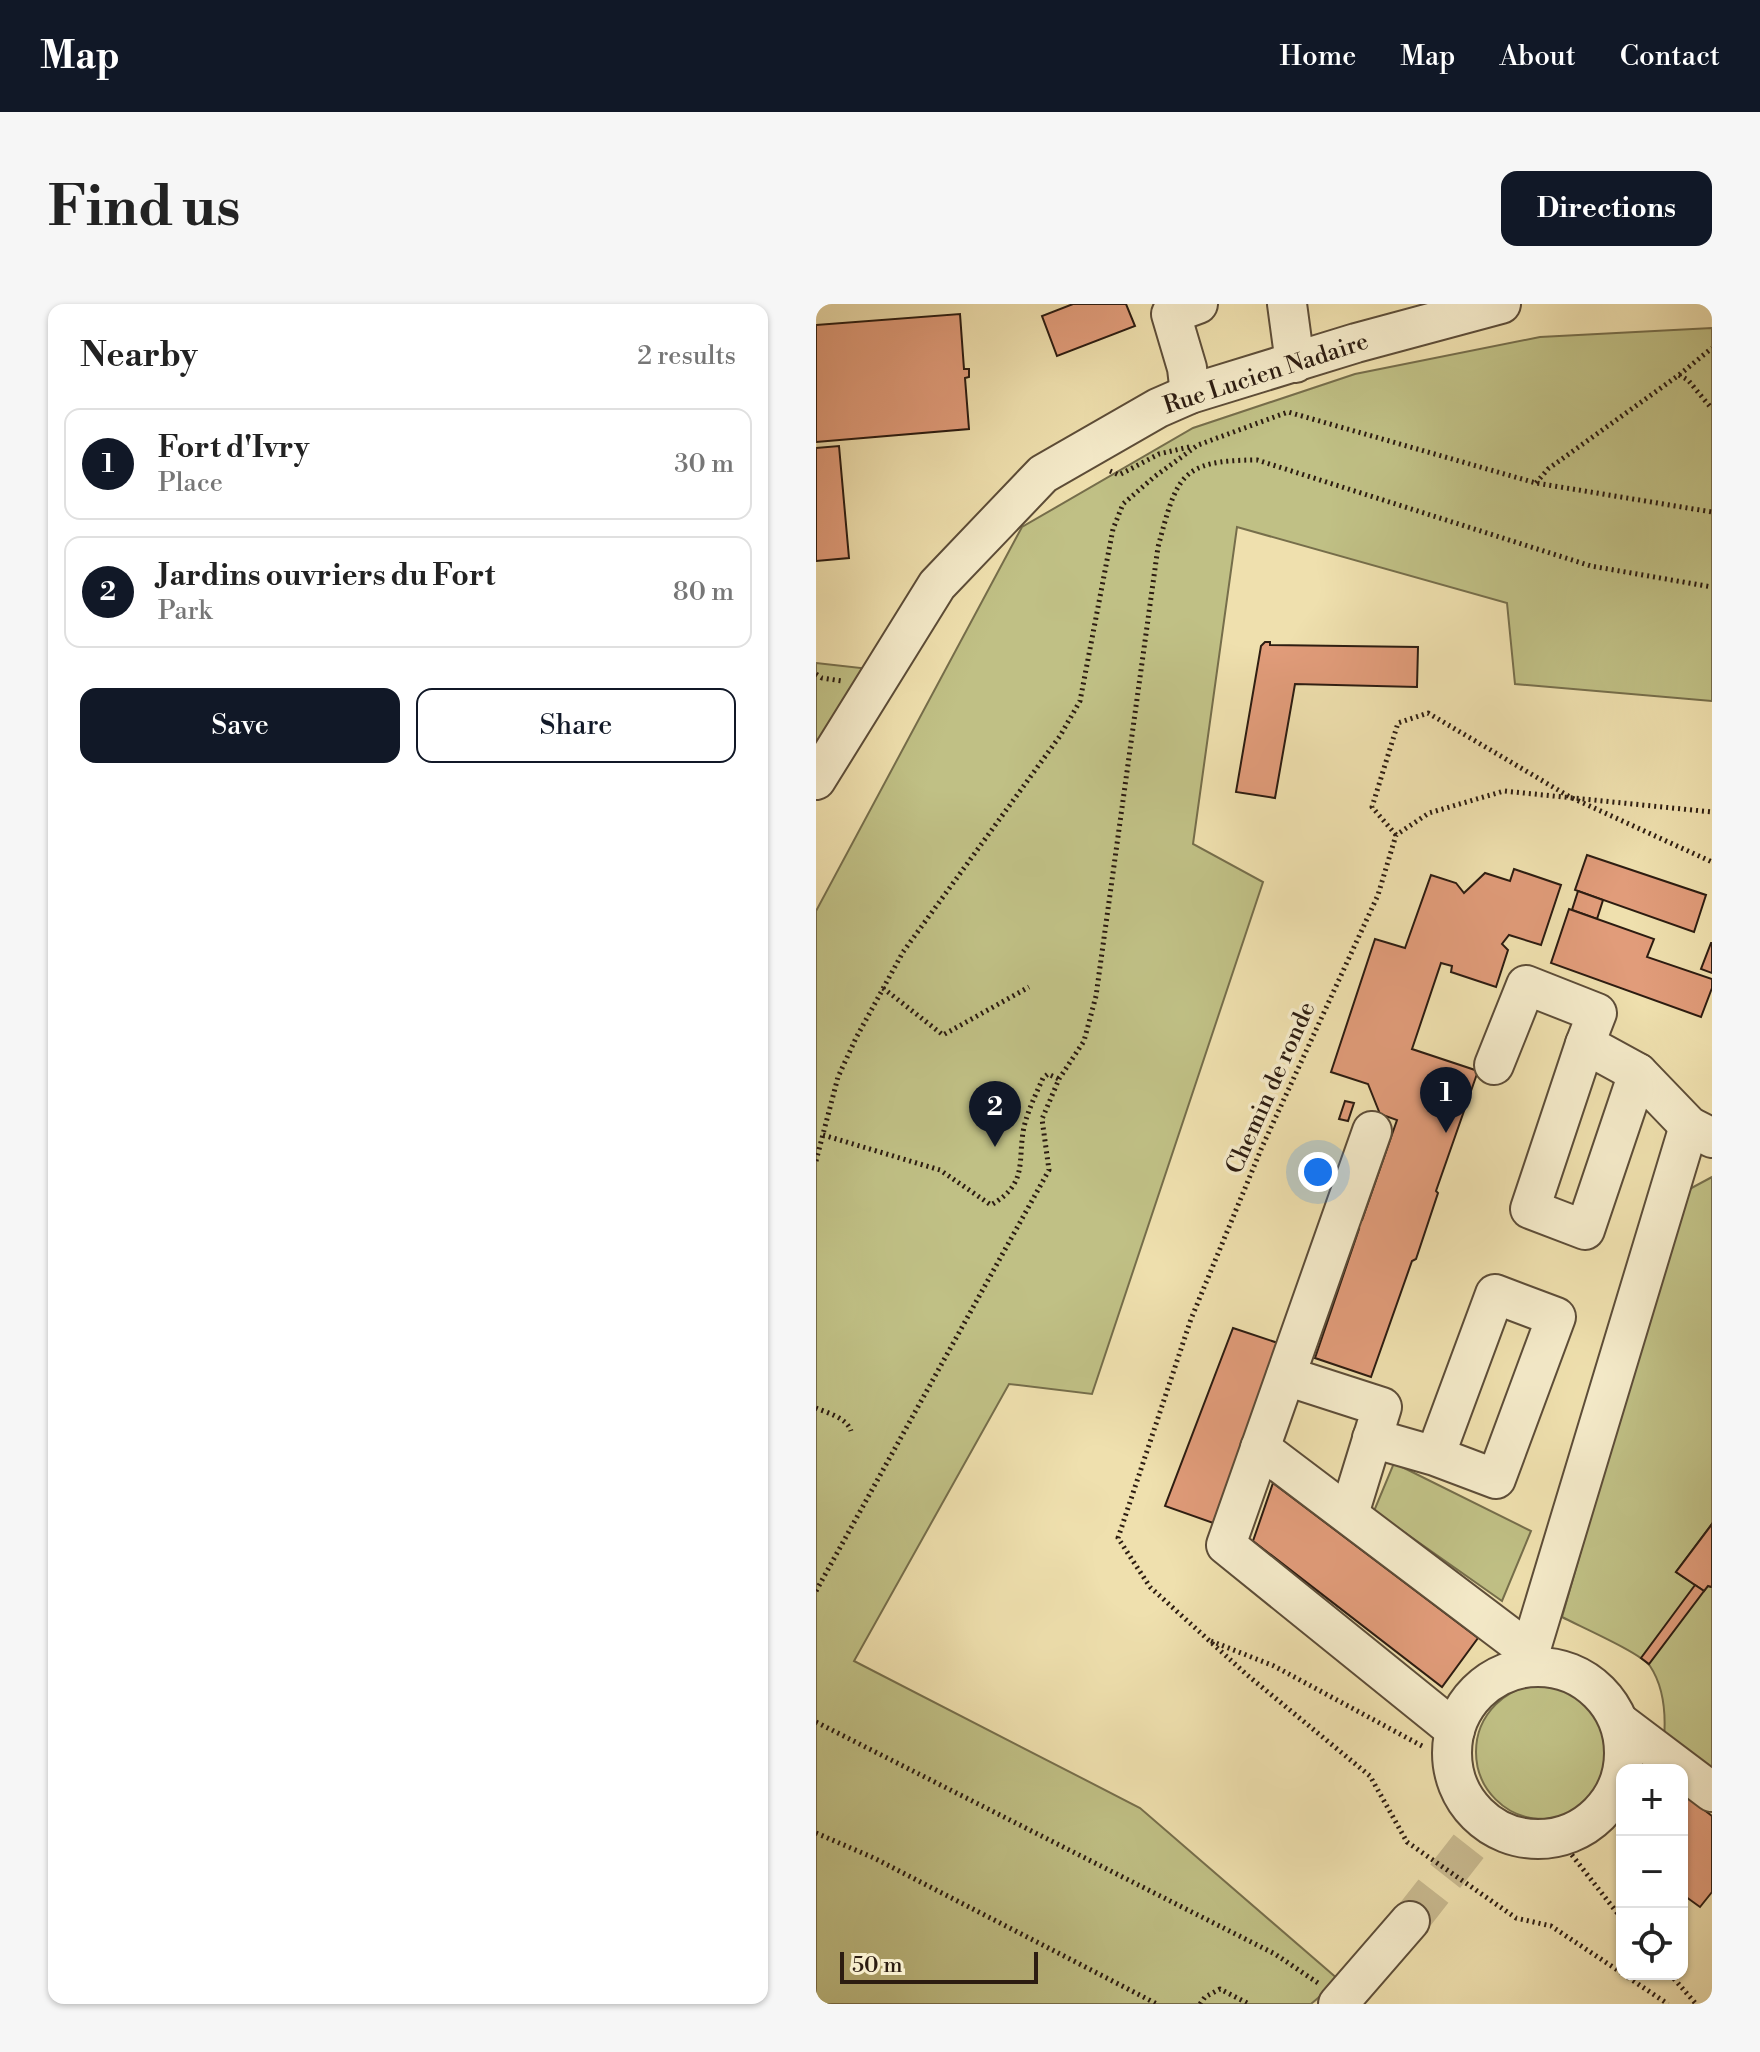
<!DOCTYPE html>
<meta charset="utf-8">
<style>
:root{--surface:#fff;--page:#f6f6f6;--text:#222;--muted:#767676;--line:#e0e0e0;--accent:#111827}
body{margin:0;font-family:"Libre Bodoni",serif;background:var(--page);color:var(--text)}
.controls{position:absolute;right:24px;bottom:24px;display:grid;overflow:hidden;border-radius:16px;box-shadow:0 2px 6px #0004}
.controls button{width:72px;height:72px;display:grid;place-items:center;padding:0;border:0;border-bottom:2px solid var(--line);background:var(--surface);color:var(--text);font:40px sans-serif}
.scale{position:absolute;left:24px;bottom:20px;width:198px;box-sizing:border-box;padding-left:8px;border:4px solid #2c1c11;border-top:0;font-size:22px;line-height:28px;white-space:nowrap;color:#2c1c11;-webkit-text-stroke:6px #f5ebca;paint-order:stroke}
.you{position:absolute;left:502px;top:868px;width:28px;height:28px;margin:-20px;border:6px solid #fff;border-radius:50%;background:#1a73e8;box-shadow:0 0 0 12px #1a73e833}
.badge{display:grid;place-items:center;width:52px;height:52px;border-radius:50%;background:var(--accent);color:#fff;font-size:26px;font-weight:700}
.pin{position:absolute;translate:-50% -66px;filter:drop-shadow(0 2px 4px #0008)}
.pin::after{content:'';position:absolute;top:42px;width:28px;height:24px;background:inherit;clip-path:polygon(0 0,100% 0,50% 100%)}
.list{margin:0;padding:0;list-style:none}
h2{display:flex;justify-content:space-between;align-items:center;height:104px;margin:0;padding:0 32px;font-size:34px}
h2 small{font-size:26px;font-weight:400;color:var(--muted)}
.list li{display:grid;grid-template-columns:52px 1fr auto;gap:24px;align-items:center;box-sizing:border-box;height:112px;margin:0 16px 16px;padding:0 16px;border:2px solid var(--line);border-radius:16px}
.list b{display:block;font-size:30px;white-space:nowrap}
.list p{margin:0;font-size:26px;white-space:nowrap;color:var(--muted)}
.list em{font-size:26px;font-style:normal;color:var(--muted)}
.actions{display:flex;gap:16px;padding:24px 32px}
.actions a{flex:1;padding:18px 0;border:2px solid var(--accent);border-radius:16px;text-align:center;font-size:28px;color:var(--accent)}
.actions .main{background:var(--accent);color:#fff}
.icon{flex:none;width:44px;height:44px;fill:none;stroke:currentColor;stroke-width:2;stroke-linecap:round;stroke-linejoin:round}
.map{position:relative;flex:none;width:896px;height:1700px;overflow:hidden;border-radius:16px}
header{display:flex;align-items:center;gap:48px;box-sizing:border-box;height:112px;padding:0 40px;background:var(--accent);color:#fff}
header strong{font-size:38px}
nav{display:flex;gap:44px;margin-inline-start:auto;font-size:28px}
.intro{display:flex;align-items:center;justify-content:space-between;box-sizing:border-box;height:192px;padding:0 48px}
h1{margin:0;font-size:56px}
.button{padding:20px 36px;border-radius:16px;background:var(--accent);color:#fff;font-size:28px;font-weight:700}
main{display:flex;gap:48px;padding:0 48px}
aside{flex:1;background:var(--surface);border-radius:16px;box-shadow:0 2px 6px #0004}
.map>svg:first-child{display:block}
.green{fill:#c0c085;stroke:#766e4b;stroke-width:2}
.building{fill:#e19c7a;stroke:#2c1c11;stroke-width:2}
.lines{fill:none;stroke-linecap:round;stroke-linejoin:round}
.minor-tunnel{stroke:#c8b98f;stroke-width:38;stroke-dasharray:38 19;stroke-linecap:butt}
.minor-casing{stroke:#5d4d38;stroke-width:42}
.path{stroke:#2c1c11;stroke-width:5;stroke-dasharray:2 4;stroke-linecap:butt}
.minor{stroke:#f5ebca;stroke-width:38}
.labels{text-anchor:middle;dominant-baseline:central;stroke-width:7;stroke-linejoin:round;paint-order:stroke}
.street-label{font-size:24px;fill:#2c1c11;stroke:#f5ebca}
</style>
<header>
<strong>Map</strong>
<nav><a>Home</a><a>Map</a><a>About</a><a>Contact</a></nav>
</header>
<div class="intro"><h1>Find us</h1><a class="button">Directions</a></div>
<main>
<aside>
<h2>Nearby<small>2 results</small></h2>
<ul class="list">
<li><span class="badge">1</span><div><b>Fort d'Ivry</b><p>Place</p></div><em>30 m</em></li>
<li><span class="badge">2</span><div><b>Jardins ouvriers du Fort</b><p>Park</p></div><em>80 m</em></li>
</ul>
<div class="actions"><a class="main">Save</a><a>Share</a></div>
</aside>
<div class="map">
<svg width="896" height="1700" viewBox="0 0 896 1700">
<rect width="100%" height="100%" fill="#efe0ae"/>
<filter id="stains"><feTurbulence type="fractalNoise" baseFrequency=".0025" numOctaves="4"/><feColorMatrix values="0 0 0 0 .2 0 0 0 0 .09 0 0 0 0 .02 0 0 0 .5 -.17"/></filter>
<radialGradient id="worn" r=".72"><stop offset=".6" stop-color="#630" stop-opacity="0"/><stop offset="1" stop-color="#630" stop-opacity=".3"/></radialGradient>
<g class="green">
<path d="M896 24V397L699 380 691 299 421 223 377 540 447 578 276 1090 193 1080 38 1357 324 1504 523 1676 495 1700H0V607L206 223 377 124 539 70 724 33Z"/>
<path d="M0 359 54 365 0 457Z"/>
<path d="M896 873V1469L848 1435C850 1410 848 1383 834 1362 825 1349 763 1322 746 1313L868 888Z"/>
<path d="M578 1159 715 1227 686 1297 558 1207Z"/>
<circle cx="727" cy="1448" r="67"/>
</g>
<g class="building">
<path d="M257 0H310L319 22 241 52 226 12Z"/>
<path d="M144 10 148 65H153V73L149 74 153 125 0 138V21Z"/>
<path d="M23 142 33 254 0 257V144Z"/>
<path d="M449 338H454V341L602 343 601 383 479 380 459 494 420 488 445 342Z"/>
<path d="M771 551 890 591 878 628 759 586Z"/>
<path d="M698 565 745 581 725 641 693 631 686 640 692 646 680 683 635 668 636 662 625 659 596 745 662 767 620 887 622 889 600 955 596 957 555 1073 499 1054 543 925 540 924 543 916H546L581 816 564 810 552 780 515 768 559 635 589 644 615 571 640 579 648 589 669 569 694 577Z"/>
<path d="M762 587 787 596 781 615 756 606Z"/>
<path d="M753 605 838 635 831 653 896 675V684L885 713 735 659Z"/>
<path d="M895 639H896V669L885 665Z"/>
<path d="M529 797 538 799 532 817 523 815Z"/>
<path d="M417 1024 462 1039 400 1220 349 1202Z"/>
<path d="M457 1179 662 1334 626 1383 437 1237Z"/>
<path d="M896 1220V1283L892 1282 888 1287 860 1268Z"/>
<path d="M896 1220V1283L892 1282 888 1287 860 1268Z"/>
<path d="M879 1281 888 1287 833 1360 825 1354Z"/>
<path d="M866 1489 896 1512V1588L884 1603 866 1590Z"/>
</g>
<g class="lines">
<path class="minor-tunnel" d="M594 1617 656 1538"/>
<g class="minor-casing">
<g id="minor">
<path d="M471 0 479 59"/>
<path d="M374 90 371 64 355 10 382 0"/>
<path d="M0 476 121 281 227 170 342 104 374 90 540 39 685 0"/>
<path d="M769 740 714 905 769 926 822 769"/>
<path d="M678 761 710 681 781 709 769 740 822 769 873 822 896 834"/>
<path d="M556 827 410 1241 639 1426"/>
<path d="M470 1072 566 1103 533 1210"/>
<path d="M556 1134 619 1152 680 1175 740 1013 679 990 619 1152"/>
<path d="M444 1144 714 1348 718 1362"/>
<path d="M714 1348 873 822"/>
<circle cx="722" cy="1449" r="86"/>
<path d="M803 1418 896 1488"/>
<path d="M522 1700 594 1617"/>
</g>
</g>
<g class="path">
<path d="M863 71 872 76 896 105"/>
<path d="M294 167 303 171 343 150 377 142"/>
<path d="M720 179 732 165 863 71 896 44"/>
<path d="M0 370 6 374 26 377"/>
<path d="M580 531 556 503 582 419 612 409 754 493 896 558"/>
<path d="M67 684 127 731 213 683"/>
<path d="M7 831 124 866 175 901C213 879 201 857 208 823 212 806 220 790 227 774L232 770 243 775"/>
<path d="M0 857 22 773 40 734 87 648 244 432 264 397 297 225 307 200 338 173 382 141 472 108 720 179 896 208"/>
<path d="M0 1104C12 1109 31 1114 35 1127"/>
<path d="M0 1287 233 866 226 815 243 775 268 737 280 692 342 243C361 173 363 156 441 156L775 262 896 283"/>
<path d="M395 1337 458 1362 608 1443"/>
<path d="M0 1418 459 1650 502 1679"/>
<path d="M0 1529 58 1554 341 1700"/>
<path d="M741 1532 806 1615"/>
<path d="M806 1669 735 1622 700 1614 591 1538 554 1472 430 1370 334 1283 302 1234 375 1015 446 843 562 591 580 531 613 509 688 487 896 508"/>
<path d="M807 1670 852 1700"/>
<path d="M854 1670 880 1700"/>
<path d="M384 1700 389 1693 404 1685 433 1700"/>
</g>
<use href="#minor" class="minor"/>
</g>
<g class="labels">
<g class="street-label">
<text transform="translate(450 70) rotate(-18)">Rue Lucien Nadaire</text>
<text transform="translate(455 784) rotate(-66)">Chemin de ronde</text>
</g>
</g>
<rect width="100%" height="100%" filter="url(#stains)"/>
<rect width="100%" height="100%" fill="url(#worn)"/>
</svg>
<div class="controls">
<button>+</button>
<button>−</button>
<button><svg class="icon" aria-label="locate" viewBox="0 0 24 24"><circle cx="12" cy="12" r="6"/><path d="M12 2v4M12 18v4M2 12h4M18 12h4"/></svg></button>
</div>
<div class="scale">50 m</div>
<div class="you"></div>
<div class="pin badge" style="left:630px;top:829px">1</div>
<div class="pin badge" style="left:179px;top:843px">2</div>
</div>
</main>
